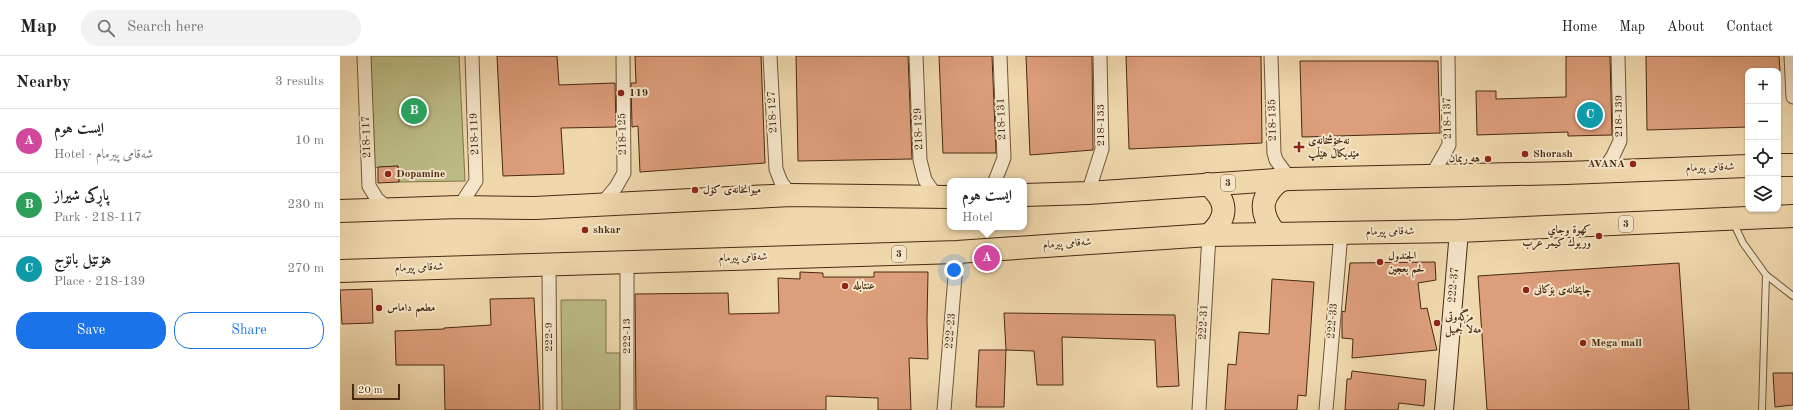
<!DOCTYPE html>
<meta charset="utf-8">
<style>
:root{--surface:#fff;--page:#f2f2f2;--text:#222;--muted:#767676;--line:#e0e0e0;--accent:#1a73e8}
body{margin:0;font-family:"Old Standard TT",Amiri,serif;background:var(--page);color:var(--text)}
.controls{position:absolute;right:12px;top:12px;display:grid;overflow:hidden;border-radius:8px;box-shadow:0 1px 3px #0004}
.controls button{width:36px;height:36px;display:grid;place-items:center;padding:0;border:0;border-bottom:1px solid var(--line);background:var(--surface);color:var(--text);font:20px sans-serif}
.scale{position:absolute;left:12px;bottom:10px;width:48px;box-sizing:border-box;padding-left:4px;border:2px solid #482a12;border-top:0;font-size:11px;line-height:14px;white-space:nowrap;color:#482a12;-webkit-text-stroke:3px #f5e6ca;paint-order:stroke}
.you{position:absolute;left:614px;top:214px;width:14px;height:14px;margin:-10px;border:3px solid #fff;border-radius:50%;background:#1a73e8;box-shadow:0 0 0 6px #1a73e833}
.badge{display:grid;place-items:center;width:26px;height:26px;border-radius:50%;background:var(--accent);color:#fff;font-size:13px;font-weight:700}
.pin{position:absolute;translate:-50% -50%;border:2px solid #fff;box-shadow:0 1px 4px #0006}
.popup{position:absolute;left:607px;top:122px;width:80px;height:52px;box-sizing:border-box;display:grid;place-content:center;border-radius:8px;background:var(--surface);filter:drop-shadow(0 1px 3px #0005);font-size:13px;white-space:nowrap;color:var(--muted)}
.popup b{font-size:15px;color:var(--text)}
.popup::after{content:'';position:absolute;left:50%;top:100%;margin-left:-8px;border:8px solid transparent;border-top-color:var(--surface)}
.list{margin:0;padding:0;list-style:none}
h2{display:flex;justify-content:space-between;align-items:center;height:52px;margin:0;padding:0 16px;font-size:17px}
h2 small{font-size:13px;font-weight:400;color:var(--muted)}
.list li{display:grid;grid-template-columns:26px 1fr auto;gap:12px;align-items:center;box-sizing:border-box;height:64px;padding:0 16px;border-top:1px solid var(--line)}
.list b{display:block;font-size:15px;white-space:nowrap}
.list p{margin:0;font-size:13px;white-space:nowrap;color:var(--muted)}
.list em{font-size:13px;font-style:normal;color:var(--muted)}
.actions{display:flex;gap:8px;padding:12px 16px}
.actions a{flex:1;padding:9px 0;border:1px solid var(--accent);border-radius:16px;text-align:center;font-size:14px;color:var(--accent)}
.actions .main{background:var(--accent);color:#fff}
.icon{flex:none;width:22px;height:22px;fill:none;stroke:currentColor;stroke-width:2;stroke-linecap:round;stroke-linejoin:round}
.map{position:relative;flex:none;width:1453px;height:354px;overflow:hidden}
header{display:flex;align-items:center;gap:24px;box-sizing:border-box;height:56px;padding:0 20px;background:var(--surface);border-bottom:1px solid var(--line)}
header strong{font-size:19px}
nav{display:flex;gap:22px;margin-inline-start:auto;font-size:14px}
.search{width:280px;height:36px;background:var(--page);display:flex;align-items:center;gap:10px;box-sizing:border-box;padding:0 14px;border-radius:22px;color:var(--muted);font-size:15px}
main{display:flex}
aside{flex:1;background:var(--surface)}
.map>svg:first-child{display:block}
.green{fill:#bdbe87;stroke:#82744c}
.building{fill:#dd9e7b;stroke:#482a12}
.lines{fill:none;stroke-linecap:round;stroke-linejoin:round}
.lane-casing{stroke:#725639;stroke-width:8}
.street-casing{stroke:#725639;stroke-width:15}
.secondary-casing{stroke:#482a12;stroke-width:20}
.highway-casing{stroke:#482a12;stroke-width:24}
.lane{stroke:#f5e6ca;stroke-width:6}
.street{stroke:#f5e6ca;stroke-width:13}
.secondary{stroke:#f5e6ca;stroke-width:18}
.highway{stroke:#f0d8ad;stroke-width:22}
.poi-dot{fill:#8f2418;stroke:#f5e6ca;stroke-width:1.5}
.labels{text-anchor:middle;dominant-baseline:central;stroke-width:4;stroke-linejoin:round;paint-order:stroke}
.shield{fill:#f5e6ca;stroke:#7c6249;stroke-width:1}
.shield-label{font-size:10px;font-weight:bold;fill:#482a12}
.poi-label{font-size:11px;font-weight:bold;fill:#482a12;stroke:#f5e6ca;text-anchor:start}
.street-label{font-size:11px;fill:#482a12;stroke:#f5e6ca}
</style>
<header>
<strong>Map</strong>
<div class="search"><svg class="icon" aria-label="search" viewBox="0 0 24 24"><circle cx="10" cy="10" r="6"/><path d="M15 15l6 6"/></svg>Search here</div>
<nav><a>Home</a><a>Map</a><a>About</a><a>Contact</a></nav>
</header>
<main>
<aside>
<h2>Nearby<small>3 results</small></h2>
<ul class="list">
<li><span class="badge" style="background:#d1479c">A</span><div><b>ايست هوم</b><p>Hotel · شەقامی پیرمام</p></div><em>10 m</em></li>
<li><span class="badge" style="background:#2e9e5b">B</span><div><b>پاڕکی شیراز</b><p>Park · 218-117</p></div><em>230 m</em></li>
<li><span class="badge" style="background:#0f9aa8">C</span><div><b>هۆتێل بانۆج</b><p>Place · 218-139</p></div><em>270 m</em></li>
</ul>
<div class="actions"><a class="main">Save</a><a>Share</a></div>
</aside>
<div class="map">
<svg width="1453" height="354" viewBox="0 0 1453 354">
<rect width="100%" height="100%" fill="#f0d8ad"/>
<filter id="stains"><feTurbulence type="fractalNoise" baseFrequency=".005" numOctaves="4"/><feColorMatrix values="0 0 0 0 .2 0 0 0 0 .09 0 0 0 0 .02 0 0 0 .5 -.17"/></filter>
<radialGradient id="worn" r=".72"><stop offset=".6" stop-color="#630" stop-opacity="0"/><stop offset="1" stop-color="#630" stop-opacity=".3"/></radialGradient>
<g class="green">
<path d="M26 0H119L125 125 59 126 58 110 28 112Z"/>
<path d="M221 244H266V297H280L281 354H222Z"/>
</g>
<g class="building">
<path d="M157 0H217L219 29 275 27 276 71 221 72 224 118 163 120Z"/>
<path d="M295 0H421L425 107 300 116 298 70 292 71 291 27H296Z"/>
<path d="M456 0H568L572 103 458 105Z"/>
<path d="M599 0H652L656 97H603Z"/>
<path d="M686 0H752L753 94 690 99Z"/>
<path d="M786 0H921L922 87 789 93Z"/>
<path d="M1226 0H1270L1272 79 1228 80V76L1137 79 1136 35H1156V43L1226 41Z"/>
<path d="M1306 0H1439L1440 15H1408V71L1307 74Z"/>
<path d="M960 5H1098L1100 77 962 81Z"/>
<path d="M58 110 59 126 38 127V111Z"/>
<path d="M1095 206 1096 224 1078 227 1081 253 1087 252 1097 294 1012 302 1013 283 1002 282V255L1005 256 1010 207Z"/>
<path d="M1339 207 1349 354H1147L1138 220Z"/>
<path d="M460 216 483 217V221H534V216H588L587 264 588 303 569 302 571 354H538V342L486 340V354H296L295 238 388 237 389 258 439 257 438 222 460 223Z"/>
<path d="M932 223 974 226 966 340 958 339 957 354H885L888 308 896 309 899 276 929 278Z"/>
<path d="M32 233 33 267 2 268 0 234Z"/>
<path d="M194 242 200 354H105L104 309H56L55 275 104 273V272L151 269 150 243Z"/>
<path d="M664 257 835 259 839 330 817 331 815 284 722 281 723 329H697L694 295 666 294Z"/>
<path d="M639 294H666L664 351H636Z"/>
<path d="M1012 315 1086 324 1084 350 1059 347 1058 354H1005L1007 323H1011Z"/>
<path d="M1433 317H1453V349L1435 351Z"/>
</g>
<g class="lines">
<g class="lane-casing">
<g id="lane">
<path d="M1393 166 1403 187 1426 219 1453 240"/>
<path d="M1422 354 1426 219"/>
</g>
</g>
<g class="street-casing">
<g id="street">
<path d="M24 0 29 130 37 143 49 153"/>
<path d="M430 0 436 113 441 126 451 139"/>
<path d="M576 0 580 104 585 124 597 141"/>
<path d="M931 0 934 97 936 104 950 123"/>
<path d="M1451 0 1453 41"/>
<path d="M1263 115 1273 100 1280 85 1278 0"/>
<path d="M1092 119 1109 89 1108 0"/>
<path d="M655 125 664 102 660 0"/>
<path d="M748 137 762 93 760 0"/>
<path d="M261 149 276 131 284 117 283 0"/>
<path d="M119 151 136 125 132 0"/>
<path d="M287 206V354"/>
<path d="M209 208 210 354"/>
<path d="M604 354 617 196"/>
<path d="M859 354 869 179"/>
<path d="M986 354 1001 177"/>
</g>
</g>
<g class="secondary-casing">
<path id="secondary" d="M1104 354 1119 175"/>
</g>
<g class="highway-casing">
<g id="highway">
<path d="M1438 109H1453"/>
<path d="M868 128C888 145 889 161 869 179"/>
<path d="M684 139 748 137 950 123 1226 117 1408 110"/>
<path d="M0 155 119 151 195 152 451 139 610 141"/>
<path d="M935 177C918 156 920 139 942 123"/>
<path d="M0 215 617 196 869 179 1119 175 1453 160"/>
</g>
</g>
<use href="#lane" class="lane"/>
<use href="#street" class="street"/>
<use href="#secondary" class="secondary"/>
<use href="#highway" class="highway"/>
</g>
<g class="poi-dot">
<circle cx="281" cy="37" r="4"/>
<path d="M957 85h4v4h4v4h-4v4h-4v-4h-4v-4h4z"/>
<circle cx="1185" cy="98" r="4"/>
<circle cx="1148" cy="103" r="4"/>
<circle cx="1293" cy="108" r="4"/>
<circle cx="48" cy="118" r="4"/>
<circle cx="355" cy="134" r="4"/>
<circle cx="245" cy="174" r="4"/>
<circle cx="1259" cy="180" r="4"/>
<circle cx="1040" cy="206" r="4"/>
<circle cx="505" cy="230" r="4"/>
<circle cx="1186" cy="234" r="4"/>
<circle cx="39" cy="252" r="4"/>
<circle cx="1097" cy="267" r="4"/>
<circle cx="1243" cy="287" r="4"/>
</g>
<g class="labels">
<g class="shield">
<rect x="881" y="119" width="14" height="16" rx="3"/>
<rect x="1279" y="160" width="14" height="16" rx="3"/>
<rect x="552" y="190" width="14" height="16" rx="3"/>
</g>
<g class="shield-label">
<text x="888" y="127">3</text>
<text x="1286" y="168">3</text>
<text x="559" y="198">3</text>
</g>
<g class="poi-label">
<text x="289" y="37">119</text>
<text x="968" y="85">نەخۆشخانەی<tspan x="968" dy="13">مێدیکاڵ هێڵپ</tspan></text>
<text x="1193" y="98">Shorash</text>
<text x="1140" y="103" text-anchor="end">هه ريمان</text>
<text x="1285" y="108" text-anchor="end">AVANA</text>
<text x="56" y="118">Dopamine</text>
<text x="363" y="134">میوانخانەی کۆل</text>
<text x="253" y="174">shkar</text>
<text x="1251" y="174" text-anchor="end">كهوة وجاي<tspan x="1251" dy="13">وريوك كيمر عرب</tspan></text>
<text x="1048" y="200">الجندول<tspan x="1048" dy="13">لحم بعجين</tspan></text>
<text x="513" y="230">عنتابله</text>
<text x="1194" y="234">چایخانەی بۆکانی</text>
<text x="47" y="252">مطعم داماس</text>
<text x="1105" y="261">مزگەوتی<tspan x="1105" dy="13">مەلا جمیل</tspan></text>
<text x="1251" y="287">Mega mall</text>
</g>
<g class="street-label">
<text transform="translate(433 56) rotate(-93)">218-127</text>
<text transform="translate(1279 60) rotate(-90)">218-139</text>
<text transform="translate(1108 62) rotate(-91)">218-137</text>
<text transform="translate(662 63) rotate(-92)">218-131</text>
<text transform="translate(933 64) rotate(-91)">218-135</text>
<text transform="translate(761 69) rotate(-90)">218-133</text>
<text transform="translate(579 73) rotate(-92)">218-129</text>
<text transform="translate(135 78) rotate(-92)">218-119</text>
<text transform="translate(283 78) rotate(-91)">218-125</text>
<text transform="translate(27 81) rotate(-92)">218-117</text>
<text transform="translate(1370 112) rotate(-2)">شەقامی پیرمام</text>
<text transform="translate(1050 176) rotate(-1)">شەقامی پیرمام</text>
<text transform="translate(727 188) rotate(-4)">شەقامی پیرمام</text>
<text transform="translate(403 202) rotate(-2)">شەقامی پیرمام</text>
<text transform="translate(79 212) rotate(-2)">شەقامی پیرمام</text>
<text transform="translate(1114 229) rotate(-85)">222-37</text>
<text transform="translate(993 265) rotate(-85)">222-33</text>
<text transform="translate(864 266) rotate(-87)">222-31</text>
<text transform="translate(611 275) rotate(-85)">222-23</text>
<text transform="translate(287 280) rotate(-90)">222-13</text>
<text transform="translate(209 281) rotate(-90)">222-9</text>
</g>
</g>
<rect width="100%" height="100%" filter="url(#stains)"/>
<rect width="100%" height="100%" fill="url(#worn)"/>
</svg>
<div class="controls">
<button>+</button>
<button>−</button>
<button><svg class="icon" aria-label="locate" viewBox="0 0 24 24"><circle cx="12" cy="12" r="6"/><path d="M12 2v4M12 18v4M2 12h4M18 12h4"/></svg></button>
<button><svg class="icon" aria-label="layers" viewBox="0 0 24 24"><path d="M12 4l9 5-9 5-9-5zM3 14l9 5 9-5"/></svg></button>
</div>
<div class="scale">20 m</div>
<div class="you"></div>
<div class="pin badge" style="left:647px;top:202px;background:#d1479c">A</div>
<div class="popup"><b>ايست هوم</b>Hotel</div>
<div class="pin badge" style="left:74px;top:55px;background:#2e9e5b">B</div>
<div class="pin badge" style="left:1250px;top:59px;background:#0f9aa8">C</div>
</div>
</main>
